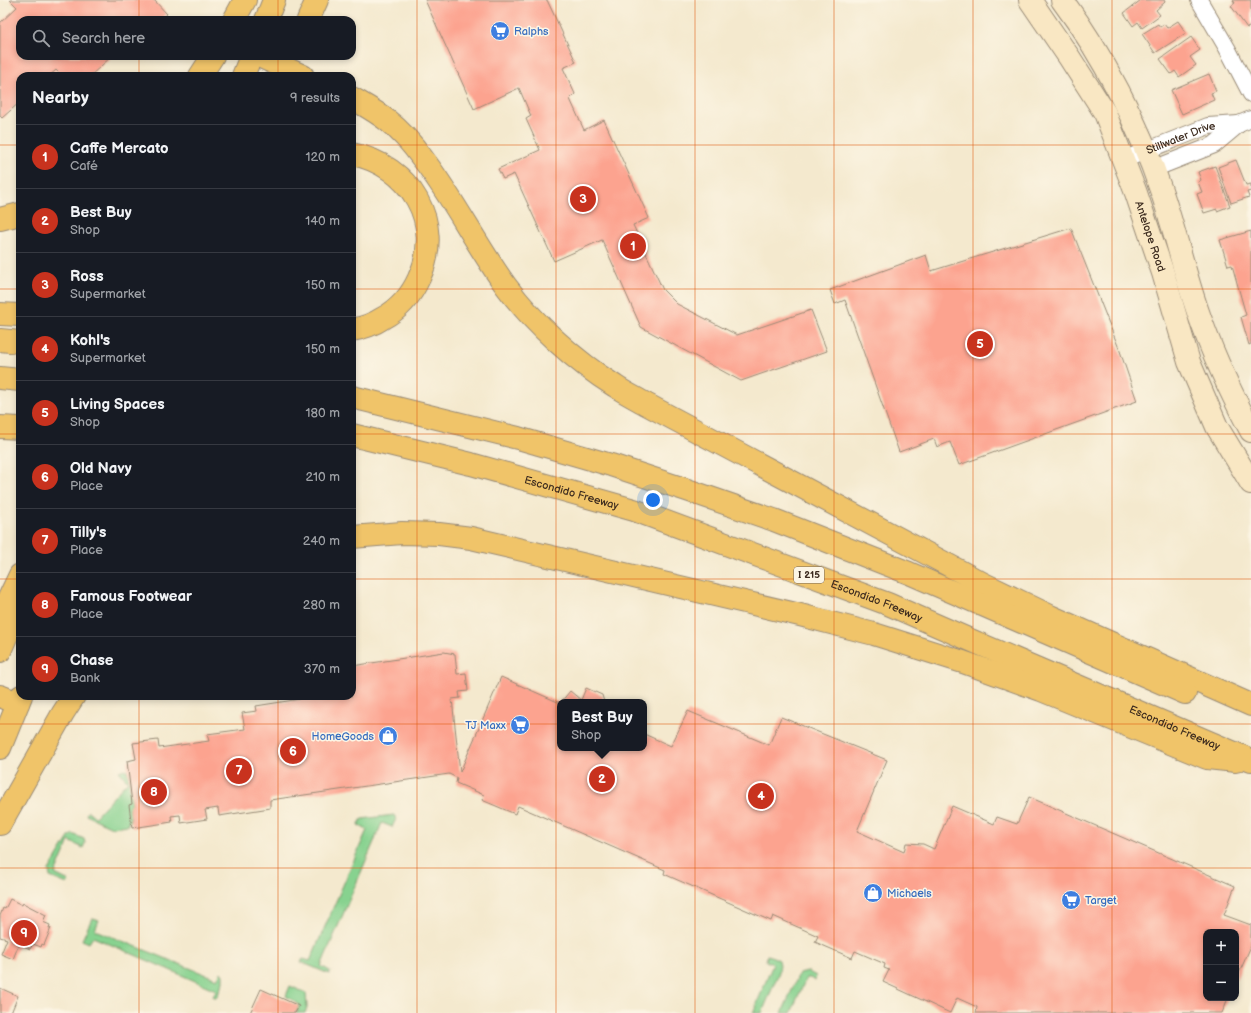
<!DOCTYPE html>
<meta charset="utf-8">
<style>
:root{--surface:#171b24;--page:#242831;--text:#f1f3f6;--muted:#9ea1a6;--line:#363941;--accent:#c8321e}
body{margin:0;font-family:"Balsamiq Sans",sans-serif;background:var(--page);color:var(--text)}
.controls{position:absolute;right:12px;bottom:12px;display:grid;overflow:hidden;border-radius:8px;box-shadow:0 2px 6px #0003}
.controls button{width:36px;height:36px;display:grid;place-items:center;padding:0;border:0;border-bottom:1px solid var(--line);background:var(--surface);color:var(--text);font:20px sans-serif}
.you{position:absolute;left:653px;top:500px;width:14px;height:14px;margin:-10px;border:3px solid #fff;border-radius:50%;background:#1a73e8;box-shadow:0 0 0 6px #1a73e833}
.badge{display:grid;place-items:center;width:26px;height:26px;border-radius:50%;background:var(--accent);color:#fff;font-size:13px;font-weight:700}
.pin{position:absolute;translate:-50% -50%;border:2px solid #fff;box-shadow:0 1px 4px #0006}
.popup{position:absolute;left:557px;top:699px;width:90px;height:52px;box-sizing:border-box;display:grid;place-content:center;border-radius:8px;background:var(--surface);filter:drop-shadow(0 1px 3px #0005);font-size:13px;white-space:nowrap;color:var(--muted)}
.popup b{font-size:15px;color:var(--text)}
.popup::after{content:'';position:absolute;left:50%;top:100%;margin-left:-8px;border:8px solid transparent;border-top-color:var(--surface)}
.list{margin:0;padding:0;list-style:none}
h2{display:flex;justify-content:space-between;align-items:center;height:52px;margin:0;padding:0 16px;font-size:17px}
h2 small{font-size:13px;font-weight:400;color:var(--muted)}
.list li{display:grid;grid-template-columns:26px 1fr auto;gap:12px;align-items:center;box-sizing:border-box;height:64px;padding:0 16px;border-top:1px solid var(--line)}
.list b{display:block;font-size:15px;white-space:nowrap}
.list p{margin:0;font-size:13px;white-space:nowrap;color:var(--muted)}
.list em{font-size:13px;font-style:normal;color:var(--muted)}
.icon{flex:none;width:22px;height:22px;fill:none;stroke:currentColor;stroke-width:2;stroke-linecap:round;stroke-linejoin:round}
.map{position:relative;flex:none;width:1251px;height:1013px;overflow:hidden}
.search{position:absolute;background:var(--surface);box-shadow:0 2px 6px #0003;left:16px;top:16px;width:340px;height:44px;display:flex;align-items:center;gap:10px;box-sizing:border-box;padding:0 14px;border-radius:12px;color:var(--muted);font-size:15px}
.panel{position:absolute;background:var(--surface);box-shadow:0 2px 6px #0003;left:16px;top:72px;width:340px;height:628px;border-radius:12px}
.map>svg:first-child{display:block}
.green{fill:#87d28f;stroke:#617e56}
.building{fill:#fca38f}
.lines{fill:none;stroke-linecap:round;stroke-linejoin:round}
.minor-casing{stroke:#988a76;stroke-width:18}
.secondary-casing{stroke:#988a76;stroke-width:24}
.primary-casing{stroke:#988a76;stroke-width:24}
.motorway-casing{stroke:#988a76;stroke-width:24}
.minor{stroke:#fff;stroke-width:16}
.secondary{stroke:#f9e7c3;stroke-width:22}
.primary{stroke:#f0c469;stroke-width:22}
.motorway{stroke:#f0c469;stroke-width:22}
.grid{fill:none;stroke:#df570d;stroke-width:1;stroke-opacity:0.55}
.labels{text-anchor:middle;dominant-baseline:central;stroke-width:3;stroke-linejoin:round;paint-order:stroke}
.shield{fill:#fcf5e5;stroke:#75675a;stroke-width:1}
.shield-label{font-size:10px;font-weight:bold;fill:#3b2a1e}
.shop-label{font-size:11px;fill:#366cbe;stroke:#fcf5e5;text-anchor:start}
.street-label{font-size:11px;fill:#3b2a1e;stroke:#fcf5e5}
</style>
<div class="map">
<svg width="1251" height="1013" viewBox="0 0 1251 1013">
<rect width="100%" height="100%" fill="#fcf5e5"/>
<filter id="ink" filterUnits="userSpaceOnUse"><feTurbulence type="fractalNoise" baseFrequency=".025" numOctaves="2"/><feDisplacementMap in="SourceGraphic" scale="8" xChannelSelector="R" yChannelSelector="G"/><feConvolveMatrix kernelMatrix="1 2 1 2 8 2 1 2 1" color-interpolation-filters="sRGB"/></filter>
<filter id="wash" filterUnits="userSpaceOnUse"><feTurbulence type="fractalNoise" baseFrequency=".012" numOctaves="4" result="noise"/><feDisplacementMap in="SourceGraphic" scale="16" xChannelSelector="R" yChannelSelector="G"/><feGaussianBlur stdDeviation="0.9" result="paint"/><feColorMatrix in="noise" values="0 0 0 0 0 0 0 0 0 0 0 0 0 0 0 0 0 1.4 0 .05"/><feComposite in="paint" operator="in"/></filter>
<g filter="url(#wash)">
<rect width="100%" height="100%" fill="#f4e9ce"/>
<g class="green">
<path d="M124 769 127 770 129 780 132 804 129 806 131 821 128 822V825L112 827 86 815 88 811 95 817 128 781 119 771Z"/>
<path d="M394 815 396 819 392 827 382 823 321 966 330 971 329 974 301 962 303 959 310 961 367 830 358 825 362 819Z"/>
<path d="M73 834 84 839 85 843 83 848 69 841 55 874 69 881 67 884 50 877 49 870 69 837Z"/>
<path d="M92 918 99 920 95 930 217 979 221 972 223 975V982L217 997H213L216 990 93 937 89 943 82 940Z"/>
<path d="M767 955 771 956 779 960 780 965 779 972 762 1013H753L773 964 766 961Z"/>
<path d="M807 971 816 976 815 981 810 978H806L791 1013H782L798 976 800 973Z"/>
<path d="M290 986 306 993 307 1007 305 1013H296L300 1005 286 996Z"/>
</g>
<g id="blocks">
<g class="building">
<path d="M10 0H154L167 14 161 20H20V56H112L90 76H62L56 70 49 76H20V102L2 118 0 116V23L17 7Z"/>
<path d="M425 0H547L576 62 563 68 575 94 570 99 584 130 604 120 649 218 633 225 663 290 677 304 737 335 811 310 827 351 741 381 641 327 602 240 554 261 514 174 503 179 498 169 540 150 526 119 531 116 519 88 474 109Z"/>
<path d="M1141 0H1164L1165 2 1156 10 1160 15 1142 28 1138 22 1133 26 1124 13Z"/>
<path d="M1233 0H1251V26L1247 28 1231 6 1235 3Z"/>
<path d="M1178 21 1186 33 1155 53 1142 34 1158 24 1160 27 1164 24 1167 28Z"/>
<path d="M1191 37 1200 50 1190 57 1196 65 1179 77 1175 71 1171 74 1160 59Z"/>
<path d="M1209 74 1216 91 1211 93 1214 100 1182 114 1171 90Z"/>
<path d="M1236 160 1246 185 1251 184V191L1247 192 1249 197 1231 203 1218 167Z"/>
<path d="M1215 166 1230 206 1217 211V209L1204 213 1197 194 1202 192 1198 182 1201 180 1198 172Z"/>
<path d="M1071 228 1120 351 1137 401 959 465 950 442 937 447 934 439 899 452 845 300 835 304 830 290 926 255 931 271Z"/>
<path d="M1251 231V344L1249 345 1241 317 1246 315 1232 265 1228 266 1220 240Z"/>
<path d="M444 652 455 654 457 674 466 673 468 691 459 692 460 698 452 699 460 772 501 677 560 703V748H644V734L671 746 688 711 769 745 781 717 887 760 857 831 904 852 906 843 923 844 934 849 952 806 994 824 997 817 1017 824 1029 797 1235 886 1224 915 1251 925V946L1236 980V932H1206V998H1228L1222 1013H976L977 1007 957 998 950 1013 883 982 889 970 884 968 885 964 855 951 852 958 815 942 818 936 773 916 771 921 664 874 665 870 518 806 515 814 482 800 484 795 456 783 457 778 449 774 270 800V808L219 816 218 808 205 810 207 819 181 823 180 815 171 816 172 822 132 828 129 805 132 804 127 761 136 759 133 743 158 740 159 748 209 741 207 734 245 729 242 713 257 711 256 706 300 699 301 696H352V666Z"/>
<path d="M586 688 602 695 604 702H561L570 691 581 700Z"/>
<path d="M10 899 22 905 23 903 46 915 43 922 50 925 49 928H51L44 945 42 944 41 947 33 944 30 949 19 944 13 959 1 954 7 939 0 937V916L3 908 5 909Z"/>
<path d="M0 988 18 996 11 1013H0Z"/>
<path d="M261 989 299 1006 295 1013H250Z"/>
</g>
</g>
</g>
<g filter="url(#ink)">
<use href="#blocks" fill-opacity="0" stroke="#988a76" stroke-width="1"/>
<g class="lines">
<g class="minor-casing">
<g id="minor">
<path d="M1199 0 1227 48 1251 94"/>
<path id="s1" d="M1123 160 1208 126 1239 124"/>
<path d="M1153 169 1214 145 1239 124 1251 119"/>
</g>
</g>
<g class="secondary-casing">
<g id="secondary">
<path id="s2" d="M1030 0 1069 57 1105 113 1136 193 1163 273 1189 362 1217 427 1251 483"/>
<path d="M1062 0C1103 55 1139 125 1161 190 1175 230 1184 272 1198 312 1212 353 1231 393 1251 431"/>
</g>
</g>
<g class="primary-casing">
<g id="primary">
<path d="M266 20 274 0"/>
<path d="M308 20 317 0"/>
<path d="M243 76 251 56"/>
<path d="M0 651 20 605"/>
<path d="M0 748 21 696"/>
</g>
</g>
<g class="motorway-casing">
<g id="motorway">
<path d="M234 20 245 0"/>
<path d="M259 56 303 76"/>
<path d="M200 76 213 56"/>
<path d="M352 98C364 105 377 112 388 121 401 131 413 145 423 159 454 199 476 245 506 286 534 324 575 361 615 386 625 393 636 398 646 404L984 584 1050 616 1251 705"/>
<path d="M352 154C410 165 445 223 419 278 411 296 400 309 383 318 374 324 363 328 352 330"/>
<path d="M0 219 20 214"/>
<path d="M0 314 20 315"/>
<path d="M0 340 20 342"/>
<path d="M0 378 20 380"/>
<path d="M352 397 518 438 611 465 687 490 774 520 909 573 1185 693"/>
<path d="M0 427 20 428"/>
<path id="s3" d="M352 435 471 464 634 510 888 604 968 639 1251 760"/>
<path d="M352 537 402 533 439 534 471 538 800 615 874 634 963 662 1041 690 1207 758 1236 761"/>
<path d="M0 617 20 575"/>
<path d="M0 696 18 703"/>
<path d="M0 824 63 713 74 696"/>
</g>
</g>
<use href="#minor" class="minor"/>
<use href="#secondary" class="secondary"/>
<use href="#primary" class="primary"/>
<use href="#motorway" class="motorway"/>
</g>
</g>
<path class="grid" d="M139 0V20M278 0V20M417 0V1013M556 0V1013M695 0V1013M834 0V1013M973 0V1013M1112 0V1013M139 56V76M278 56V76M0 145H20M352 145H1251M0 289H20M352 289H1251M0 434H20M352 434H1251M0 579H20M352 579H1251M139 696V1013M278 696V1013M0 724H1251M0 868H1251"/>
<defs>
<g id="supermarket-disc" transform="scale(1)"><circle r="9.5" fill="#3f7fe0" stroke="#fcf5e5"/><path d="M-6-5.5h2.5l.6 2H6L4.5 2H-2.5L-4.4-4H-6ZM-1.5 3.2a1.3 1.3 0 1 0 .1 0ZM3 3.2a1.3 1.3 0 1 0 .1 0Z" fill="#fff"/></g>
<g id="shop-disc" transform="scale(1)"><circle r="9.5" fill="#3f7fe0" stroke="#fcf5e5"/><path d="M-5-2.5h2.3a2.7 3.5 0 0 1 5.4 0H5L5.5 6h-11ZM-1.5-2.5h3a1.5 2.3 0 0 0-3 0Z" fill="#fff"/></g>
</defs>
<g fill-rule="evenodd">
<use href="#supermarket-disc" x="500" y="31"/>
<use href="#supermarket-disc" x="520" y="725"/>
<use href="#shop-disc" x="388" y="736"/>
<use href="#shop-disc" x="873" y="893"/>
<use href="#supermarket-disc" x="1071" y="900"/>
</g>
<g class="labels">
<rect class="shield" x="794" y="567" width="30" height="16" rx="3"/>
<g class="shield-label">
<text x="809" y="575">I 215</text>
</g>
<g class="shop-label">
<text x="514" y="31">Ralphs</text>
<text x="506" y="725" text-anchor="end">TJ Maxx</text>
<text x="374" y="736" text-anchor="end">HomeGoods</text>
<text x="887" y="893">Michaels</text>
<text x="1085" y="900">Target</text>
</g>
<g class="street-label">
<text stroke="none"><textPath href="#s1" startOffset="62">Stillwater Drive</textPath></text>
<text stroke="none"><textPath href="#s2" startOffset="267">Antelope Road</textPath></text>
<text stroke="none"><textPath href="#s3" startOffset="227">Escondido Freeway</textPath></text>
<text stroke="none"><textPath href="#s3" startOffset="551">Escondido Freeway</textPath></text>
<text stroke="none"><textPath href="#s3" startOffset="875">Escondido Freeway</textPath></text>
</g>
</g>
</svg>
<div class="controls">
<button>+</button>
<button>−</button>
</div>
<div class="you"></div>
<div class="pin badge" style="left:633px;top:246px">1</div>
<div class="pin badge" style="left:602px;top:779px">2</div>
<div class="popup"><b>Best Buy</b>Shop</div>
<div class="pin badge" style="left:583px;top:199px">3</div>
<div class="pin badge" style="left:761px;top:796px">4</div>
<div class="pin badge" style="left:980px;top:344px">5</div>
<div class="pin badge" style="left:293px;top:751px">6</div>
<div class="pin badge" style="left:239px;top:771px">7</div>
<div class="pin badge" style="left:154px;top:792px">8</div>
<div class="pin badge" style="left:24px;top:933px">9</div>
<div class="search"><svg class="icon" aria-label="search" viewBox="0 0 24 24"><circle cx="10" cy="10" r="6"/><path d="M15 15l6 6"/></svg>Search here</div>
<section class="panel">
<h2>Nearby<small>9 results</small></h2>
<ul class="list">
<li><span class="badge">1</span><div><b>Caffe Mercato</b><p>Café</p></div><em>120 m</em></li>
<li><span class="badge">2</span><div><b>Best Buy</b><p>Shop</p></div><em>140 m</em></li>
<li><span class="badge">3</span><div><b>Ross</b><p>Supermarket</p></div><em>150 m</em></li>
<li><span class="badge">4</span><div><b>Kohl's</b><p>Supermarket</p></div><em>150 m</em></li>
<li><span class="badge">5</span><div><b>Living Spaces</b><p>Shop</p></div><em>180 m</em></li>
<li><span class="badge">6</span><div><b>Old Navy</b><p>Place</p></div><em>210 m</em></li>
<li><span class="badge">7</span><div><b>Tilly's</b><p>Place</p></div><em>240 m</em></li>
<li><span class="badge">8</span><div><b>Famous Footwear</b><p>Place</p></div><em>280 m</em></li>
<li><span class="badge">9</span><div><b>Chase</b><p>Bank</p></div><em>370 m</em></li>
</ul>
</section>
</div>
